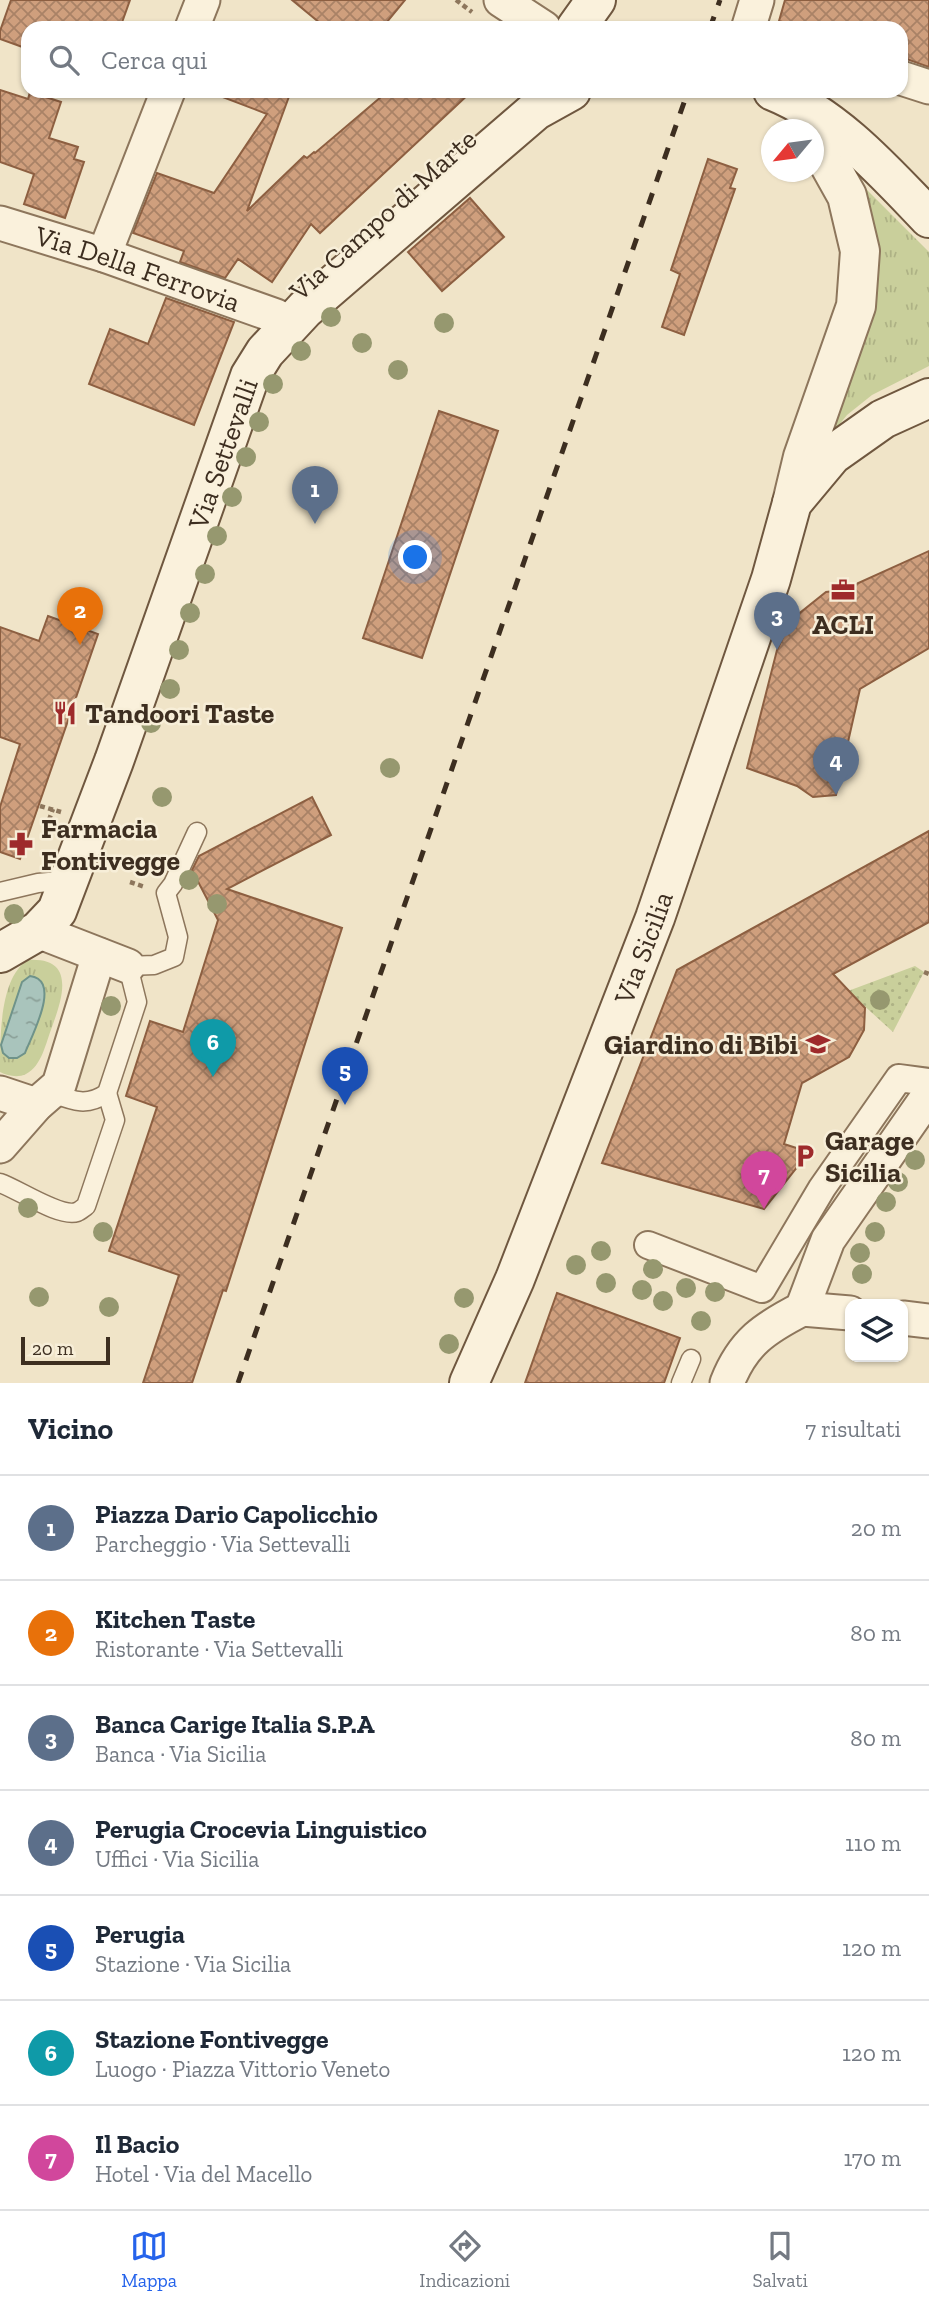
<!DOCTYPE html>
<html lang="it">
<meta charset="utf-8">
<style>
:root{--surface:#fff;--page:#f6f6f7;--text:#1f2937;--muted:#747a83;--line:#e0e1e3;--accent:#2563eb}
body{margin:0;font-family:"Zilla Slab",serif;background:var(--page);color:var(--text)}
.controls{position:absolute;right:21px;bottom:21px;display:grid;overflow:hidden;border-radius:14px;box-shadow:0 2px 5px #0004}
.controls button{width:63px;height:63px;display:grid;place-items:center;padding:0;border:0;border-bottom:2px solid var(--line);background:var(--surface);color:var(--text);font:35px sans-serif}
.compass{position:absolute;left:761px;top:119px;width:63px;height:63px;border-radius:50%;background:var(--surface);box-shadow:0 2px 5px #0004;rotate:241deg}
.scale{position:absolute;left:21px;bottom:18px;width:89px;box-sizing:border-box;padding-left:7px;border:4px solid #3d2e20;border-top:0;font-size:19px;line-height:24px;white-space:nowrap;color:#3d2e20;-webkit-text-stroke:5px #f7eed8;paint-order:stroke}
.you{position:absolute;left:416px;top:558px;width:24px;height:24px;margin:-18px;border:5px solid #fff;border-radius:50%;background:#1a73e8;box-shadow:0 0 0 10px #1a73e833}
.badge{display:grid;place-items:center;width:46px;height:46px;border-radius:50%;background:var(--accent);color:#fff;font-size:23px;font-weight:700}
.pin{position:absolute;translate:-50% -58px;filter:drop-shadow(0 2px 4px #0008)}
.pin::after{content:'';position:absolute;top:37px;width:24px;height:21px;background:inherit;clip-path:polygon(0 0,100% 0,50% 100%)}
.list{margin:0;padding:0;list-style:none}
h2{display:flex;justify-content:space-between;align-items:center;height:91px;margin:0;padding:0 28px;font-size:30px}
h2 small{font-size:23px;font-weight:400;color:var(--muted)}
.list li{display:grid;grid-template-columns:46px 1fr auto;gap:21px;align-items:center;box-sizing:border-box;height:105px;padding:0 28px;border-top:2px solid var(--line)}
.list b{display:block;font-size:26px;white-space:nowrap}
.list p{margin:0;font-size:23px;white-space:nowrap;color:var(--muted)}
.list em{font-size:23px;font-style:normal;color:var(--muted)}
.icon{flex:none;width:38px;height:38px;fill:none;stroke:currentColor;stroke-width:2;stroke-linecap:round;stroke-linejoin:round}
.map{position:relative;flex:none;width:929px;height:1383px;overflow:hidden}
.search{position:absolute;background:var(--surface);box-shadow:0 2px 5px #0004;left:21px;right:21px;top:21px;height:77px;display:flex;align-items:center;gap:18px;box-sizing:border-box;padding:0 24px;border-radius:21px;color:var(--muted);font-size:26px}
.sheet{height:826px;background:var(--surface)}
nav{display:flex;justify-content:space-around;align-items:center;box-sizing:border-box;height:98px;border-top:2px solid var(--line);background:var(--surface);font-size:19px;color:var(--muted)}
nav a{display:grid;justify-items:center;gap:4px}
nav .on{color:var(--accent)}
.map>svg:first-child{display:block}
.grass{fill:url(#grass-dots)}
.park{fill:url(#park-tufts)}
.water{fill:url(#water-ripples);stroke:#6f938a;stroke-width:2}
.building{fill:url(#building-cross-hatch);stroke:#8d5f41;stroke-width:2}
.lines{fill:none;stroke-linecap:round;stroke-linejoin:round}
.service-casing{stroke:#8d765c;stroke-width:21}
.pedestrian-casing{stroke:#8d765c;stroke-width:30}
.minor-casing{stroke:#8d765c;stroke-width:37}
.tertiary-casing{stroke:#8d765c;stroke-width:42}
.secondary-casing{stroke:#6f573f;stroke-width:42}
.path{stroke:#8d765c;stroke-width:4.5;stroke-dasharray:5 3.5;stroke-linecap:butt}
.service{stroke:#faf1dc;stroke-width:18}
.pedestrian{stroke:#faf1dc;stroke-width:26}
.minor{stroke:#faf1dc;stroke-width:33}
.tertiary{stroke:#faf1dc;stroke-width:38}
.secondary{stroke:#faf1dc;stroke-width:38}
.rail{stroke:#3d2e20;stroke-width:5;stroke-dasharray:12 12;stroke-linecap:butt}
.tree{fill:#96986f}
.labels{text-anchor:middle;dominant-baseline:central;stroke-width:5;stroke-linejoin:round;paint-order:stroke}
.street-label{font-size:28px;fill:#3d2e20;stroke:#f7eed8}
.poi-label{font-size:28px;font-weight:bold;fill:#3d2e20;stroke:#f7eed8;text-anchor:start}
</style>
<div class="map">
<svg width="929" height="1383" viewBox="0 0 929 1383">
<defs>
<pattern id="grass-dots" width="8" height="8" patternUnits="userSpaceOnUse" patternTransform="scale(1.75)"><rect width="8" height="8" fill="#c9cf9b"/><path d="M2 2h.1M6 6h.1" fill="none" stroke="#aeb285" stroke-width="1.8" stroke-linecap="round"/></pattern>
<pattern id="park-tufts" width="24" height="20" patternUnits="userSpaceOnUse" patternTransform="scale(1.75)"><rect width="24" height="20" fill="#c9cf9b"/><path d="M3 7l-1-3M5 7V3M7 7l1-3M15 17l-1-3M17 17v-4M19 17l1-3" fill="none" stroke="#aeb285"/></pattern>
<pattern id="water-ripples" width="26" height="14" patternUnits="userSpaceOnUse" patternTransform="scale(1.75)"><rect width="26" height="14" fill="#a9c4bc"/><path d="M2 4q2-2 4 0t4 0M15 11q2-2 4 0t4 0" fill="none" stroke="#8ba098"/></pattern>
<pattern id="building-cross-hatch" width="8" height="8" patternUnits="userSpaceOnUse" patternTransform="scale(1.75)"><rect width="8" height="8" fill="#cf9f7d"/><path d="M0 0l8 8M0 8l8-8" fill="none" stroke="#a98266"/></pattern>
</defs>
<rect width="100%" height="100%" fill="#f0e4c8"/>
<path class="grass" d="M915 966 924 972 893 1032 848 991Z"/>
<g class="park">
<path d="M854 177 929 252V366L872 395 847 415 822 446Z"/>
<path d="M28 960C77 957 62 999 52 1027 46 1042 42 1066 26 1074 18 1078 8 1076 0 1072 0 1035 0 977 28 960Z"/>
</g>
<path class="water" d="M30 976C62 980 32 1035 25 1053L17 1058H9L3 1053 1 1045 22 982Z"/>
<g class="building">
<path d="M11 0H130L120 28H28V49L0 39V31Z"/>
<path d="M292 0H405L382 28H326Z"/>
<path d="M785 0H929V67L901 57V28H802L779 21Z"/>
<path d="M0 90 28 99 30 92 61 102 49 138 78 147 74 159 84 162 65 218 24 204 34 174 0 162Z"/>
<path d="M213 91H291L247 211 304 156 307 158 314 152 315 153 388 91H472L320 233 311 224 272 282 238 259 225 278 180 262 184 251 133 233 157 173 214 193 267 114 212 93Z"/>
<path d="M708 159 737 169 730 188 735 189 684 335 662 327 680 274 671 270Z"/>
<path d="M470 198 504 237 442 291 408 252Z"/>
<path d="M166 298 234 322 194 425 89 384 110 329 148 344Z"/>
<path d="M439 411 498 431 422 658 363 638Z"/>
<path d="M929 551V648L860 689 836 795 813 797 797 786 747 768 777 650 791 620 826 592 843 590Z"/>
<path d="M48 616 98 634 20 859 0 852V807L20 744 0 737V627L39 641Z"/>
<path d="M312 797 331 835 227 889 342 928 226 1291 223 1290 192 1383H143L179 1275 109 1251 157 1107 126 1096 150 1021 183 1032 218 920 192 870 199 856Z"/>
<path d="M929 831V922L833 974 865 1008 864 1030 849 1057 802 1083 784 1144 809 1152 764 1209 602 1163 677 970Z"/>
<path d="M557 1293 680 1338 664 1383H525Z"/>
</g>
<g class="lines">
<g class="service-casing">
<g id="service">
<path d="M0 892 38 883 71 880"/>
<path d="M52 1093C73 1101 87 1107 107 1093L137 1002 128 966 154 965 174 957 178 937 166 893 173 884 197 832"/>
<path d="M0 1183C18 1189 60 1218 77 1212 80 1211 83 1208 86 1206L115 1120 107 1093"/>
<path d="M681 1383 691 1359"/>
</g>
</g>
<g class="pedestrian-casing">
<path id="pedestrian" d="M648 1245 762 1289 822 1188 899 1078 929 1082"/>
</g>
<g class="minor-casing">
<g id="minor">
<path d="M501 0 544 28"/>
<path d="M749 26 757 0"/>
<path d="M192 28 203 0"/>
<path d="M901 78 929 87"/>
<path id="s1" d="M0 223 104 255 276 316"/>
<path d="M104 255 168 91"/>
<path d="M38 931 128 966"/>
<path d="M0 1093 36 1105"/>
<path d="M0 1146 36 1105 59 1085 99 955"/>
<path d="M802 1309 850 1313"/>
<path d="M903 1318 929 1321"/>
<path d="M727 1383C743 1342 765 1328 802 1309L828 1240 929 1095"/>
</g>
</g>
<g class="tertiary-casing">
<path id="tertiary" d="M792 503 803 457 856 306 860 251 847 196 814 137"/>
</g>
<g class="secondary-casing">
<g id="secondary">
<path d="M576 28 596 0"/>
<path d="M773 91C835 116 883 170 929 218"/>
<path id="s2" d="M0 953 38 931 57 911 114 761 250 376 265 352 305 309 535 111 571 91"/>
<path id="s3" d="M469 1383 515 1279 655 918 771 579 792 503 832 455 883 419 929 398"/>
</g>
</g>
<g class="path">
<path d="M456 0 472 12"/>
<path d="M40 806 61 812"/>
<path d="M43 836 53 809"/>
<path d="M130 882 145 887"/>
<path d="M924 972 929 974"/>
</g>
<use href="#service" class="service"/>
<use href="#pedestrian" class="pedestrian"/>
<use href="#minor" class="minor"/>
<use href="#tertiary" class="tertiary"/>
<use href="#secondary" class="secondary"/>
<g class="rail">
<path d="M710 28 720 0"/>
<path d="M238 1383 688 91"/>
</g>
</g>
<g class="tree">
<circle cx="331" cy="317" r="10"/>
<circle cx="444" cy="323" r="10"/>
<circle cx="362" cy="343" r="10"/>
<circle cx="301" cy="351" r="10"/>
<circle cx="398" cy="370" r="10"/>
<circle cx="273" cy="384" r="10"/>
<circle cx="259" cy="422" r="10"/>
<circle cx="246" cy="457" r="10"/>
<circle cx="232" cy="497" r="10"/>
<circle cx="217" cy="536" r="10"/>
<circle cx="205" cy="574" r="10"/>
<circle cx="190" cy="613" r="10"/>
<circle cx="179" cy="650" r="10"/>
<circle cx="170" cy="689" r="10"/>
<circle cx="151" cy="723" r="10"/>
<circle cx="390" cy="768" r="10"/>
<circle cx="162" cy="797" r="10"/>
<circle cx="189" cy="880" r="10"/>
<circle cx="217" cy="904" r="10"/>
<circle cx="14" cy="914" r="10"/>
<circle cx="880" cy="1000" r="10"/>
<circle cx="111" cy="1006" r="10"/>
<circle cx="915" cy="1160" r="10"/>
<circle cx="898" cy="1182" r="10"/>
<circle cx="886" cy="1202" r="10"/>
<circle cx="28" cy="1208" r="10"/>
<circle cx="103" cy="1232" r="10"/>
<circle cx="875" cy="1232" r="10"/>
<circle cx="601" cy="1251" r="10"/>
<circle cx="860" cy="1253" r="10"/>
<circle cx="576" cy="1265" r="10"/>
<circle cx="653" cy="1269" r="10"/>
<circle cx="862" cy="1274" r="10"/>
<circle cx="606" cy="1283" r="10"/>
<circle cx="686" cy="1288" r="10"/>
<circle cx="642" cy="1290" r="10"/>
<circle cx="715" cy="1292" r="10"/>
<circle cx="39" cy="1297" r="10"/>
<circle cx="464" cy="1298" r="10"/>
<circle cx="663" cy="1301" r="10"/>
<circle cx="109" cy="1307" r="10"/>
<circle cx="701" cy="1321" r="10"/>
<circle cx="449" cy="1344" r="10"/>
</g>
<defs>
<g id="office-bare" transform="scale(1.89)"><path d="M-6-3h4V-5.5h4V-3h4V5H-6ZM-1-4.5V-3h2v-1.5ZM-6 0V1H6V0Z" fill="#9e2a2b" stroke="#f7eed8" stroke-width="2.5" paint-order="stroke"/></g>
<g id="restaurant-bare" transform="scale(1.89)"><path d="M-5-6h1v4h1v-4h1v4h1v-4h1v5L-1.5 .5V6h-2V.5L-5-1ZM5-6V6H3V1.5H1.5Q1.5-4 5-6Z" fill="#9e2a2b" stroke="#f7eed8" stroke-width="2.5" paint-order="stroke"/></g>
<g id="pharmacy-bare" transform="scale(1.89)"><path d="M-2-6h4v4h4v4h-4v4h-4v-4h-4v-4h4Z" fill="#9e2a2b" stroke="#f7eed8" stroke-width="2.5" paint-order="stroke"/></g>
<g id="school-bare" transform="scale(1.89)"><path d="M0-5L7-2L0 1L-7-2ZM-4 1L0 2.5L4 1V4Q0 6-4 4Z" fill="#9e2a2b" stroke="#f7eed8" stroke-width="2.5" paint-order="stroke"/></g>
<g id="parking-bare" transform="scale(1.89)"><path d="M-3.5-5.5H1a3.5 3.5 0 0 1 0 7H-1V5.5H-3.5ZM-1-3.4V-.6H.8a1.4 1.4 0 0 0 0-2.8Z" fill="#9e2a2b" stroke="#f7eed8" stroke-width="2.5" paint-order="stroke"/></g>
</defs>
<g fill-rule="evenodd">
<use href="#office-bare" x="843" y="590"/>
<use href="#restaurant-bare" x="65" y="713"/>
<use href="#pharmacy-bare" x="21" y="844"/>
<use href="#school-bare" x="818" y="1044"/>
<use href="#parking-bare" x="805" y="1156"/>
</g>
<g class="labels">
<g class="street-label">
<text transform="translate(383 215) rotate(-42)">Via Campo di Marte</text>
<text stroke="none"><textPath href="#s1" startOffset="145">Via Della Ferrovia</textPath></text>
<text stroke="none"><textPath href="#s2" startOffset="558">Via Settevalli</textPath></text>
<text stroke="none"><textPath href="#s3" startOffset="469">Via Sicilia</textPath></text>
</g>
<g class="poi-label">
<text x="843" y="624" text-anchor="middle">ACLI</text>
<text x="85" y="713">Tandoori Taste</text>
<text x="41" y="828">Farmacia<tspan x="41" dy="32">Fontivegge</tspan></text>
<text x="798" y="1044" text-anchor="end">Giardino di Bibi</text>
<text x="825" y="1140">Garage<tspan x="825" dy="32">Sicilia</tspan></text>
</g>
</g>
</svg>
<div class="controls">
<button><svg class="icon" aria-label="layers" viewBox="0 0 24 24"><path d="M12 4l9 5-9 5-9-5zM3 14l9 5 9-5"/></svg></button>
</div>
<svg class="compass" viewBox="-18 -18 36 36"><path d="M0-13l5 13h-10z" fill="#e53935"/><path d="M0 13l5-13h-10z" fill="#747a83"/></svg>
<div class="scale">20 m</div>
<div class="you"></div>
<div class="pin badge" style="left:315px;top:524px;background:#5c6f8a">1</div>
<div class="pin badge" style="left:80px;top:645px;background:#e8710a">2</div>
<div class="pin badge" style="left:777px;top:650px;background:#5c6f8a">3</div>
<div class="pin badge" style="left:836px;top:795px;background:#5c6f8a">4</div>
<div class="pin badge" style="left:345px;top:1105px;background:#1a4fb4">5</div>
<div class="pin badge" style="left:213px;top:1077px;background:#0f9aa8">6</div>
<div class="pin badge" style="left:764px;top:1209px;background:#d1479c">7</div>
<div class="search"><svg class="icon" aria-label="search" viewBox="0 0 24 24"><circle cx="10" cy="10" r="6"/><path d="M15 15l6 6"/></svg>Cerca qui</div>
</div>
<section class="sheet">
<h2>Vicino<small>7 risultati</small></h2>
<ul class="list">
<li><span class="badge" style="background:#5c6f8a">1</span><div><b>Piazza Dario Capolicchio</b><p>Parcheggio · Via Settevalli</p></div><em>20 m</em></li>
<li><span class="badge" style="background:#e8710a">2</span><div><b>Kitchen Taste</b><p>Ristorante · Via Settevalli</p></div><em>80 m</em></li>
<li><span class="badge" style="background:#5c6f8a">3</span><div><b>Banca Carige Italia S.P.A</b><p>Banca · Via Sicilia</p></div><em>80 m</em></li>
<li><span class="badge" style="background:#5c6f8a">4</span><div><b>Perugia Crocevia Linguistico</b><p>Uffici · Via Sicilia</p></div><em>110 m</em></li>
<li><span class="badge" style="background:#1a4fb4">5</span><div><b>Perugia</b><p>Stazione · Via Sicilia</p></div><em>120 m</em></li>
<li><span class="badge" style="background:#0f9aa8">6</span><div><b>Stazione Fontivegge</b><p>Luogo · Piazza Vittorio Veneto</p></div><em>120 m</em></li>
<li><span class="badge" style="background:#d1479c">7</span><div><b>Il Bacio</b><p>Hotel · Via del Macello</p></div><em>170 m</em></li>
</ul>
</section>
<nav>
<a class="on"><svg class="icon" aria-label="map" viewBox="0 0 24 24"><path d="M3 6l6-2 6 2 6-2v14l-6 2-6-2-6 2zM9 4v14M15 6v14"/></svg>Mappa</a>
<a><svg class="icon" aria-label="directions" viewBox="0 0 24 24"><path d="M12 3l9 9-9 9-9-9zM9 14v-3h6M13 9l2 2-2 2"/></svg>Indicazioni</a>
<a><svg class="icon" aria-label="saved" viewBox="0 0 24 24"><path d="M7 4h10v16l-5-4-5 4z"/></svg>Salvati</a>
</nav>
